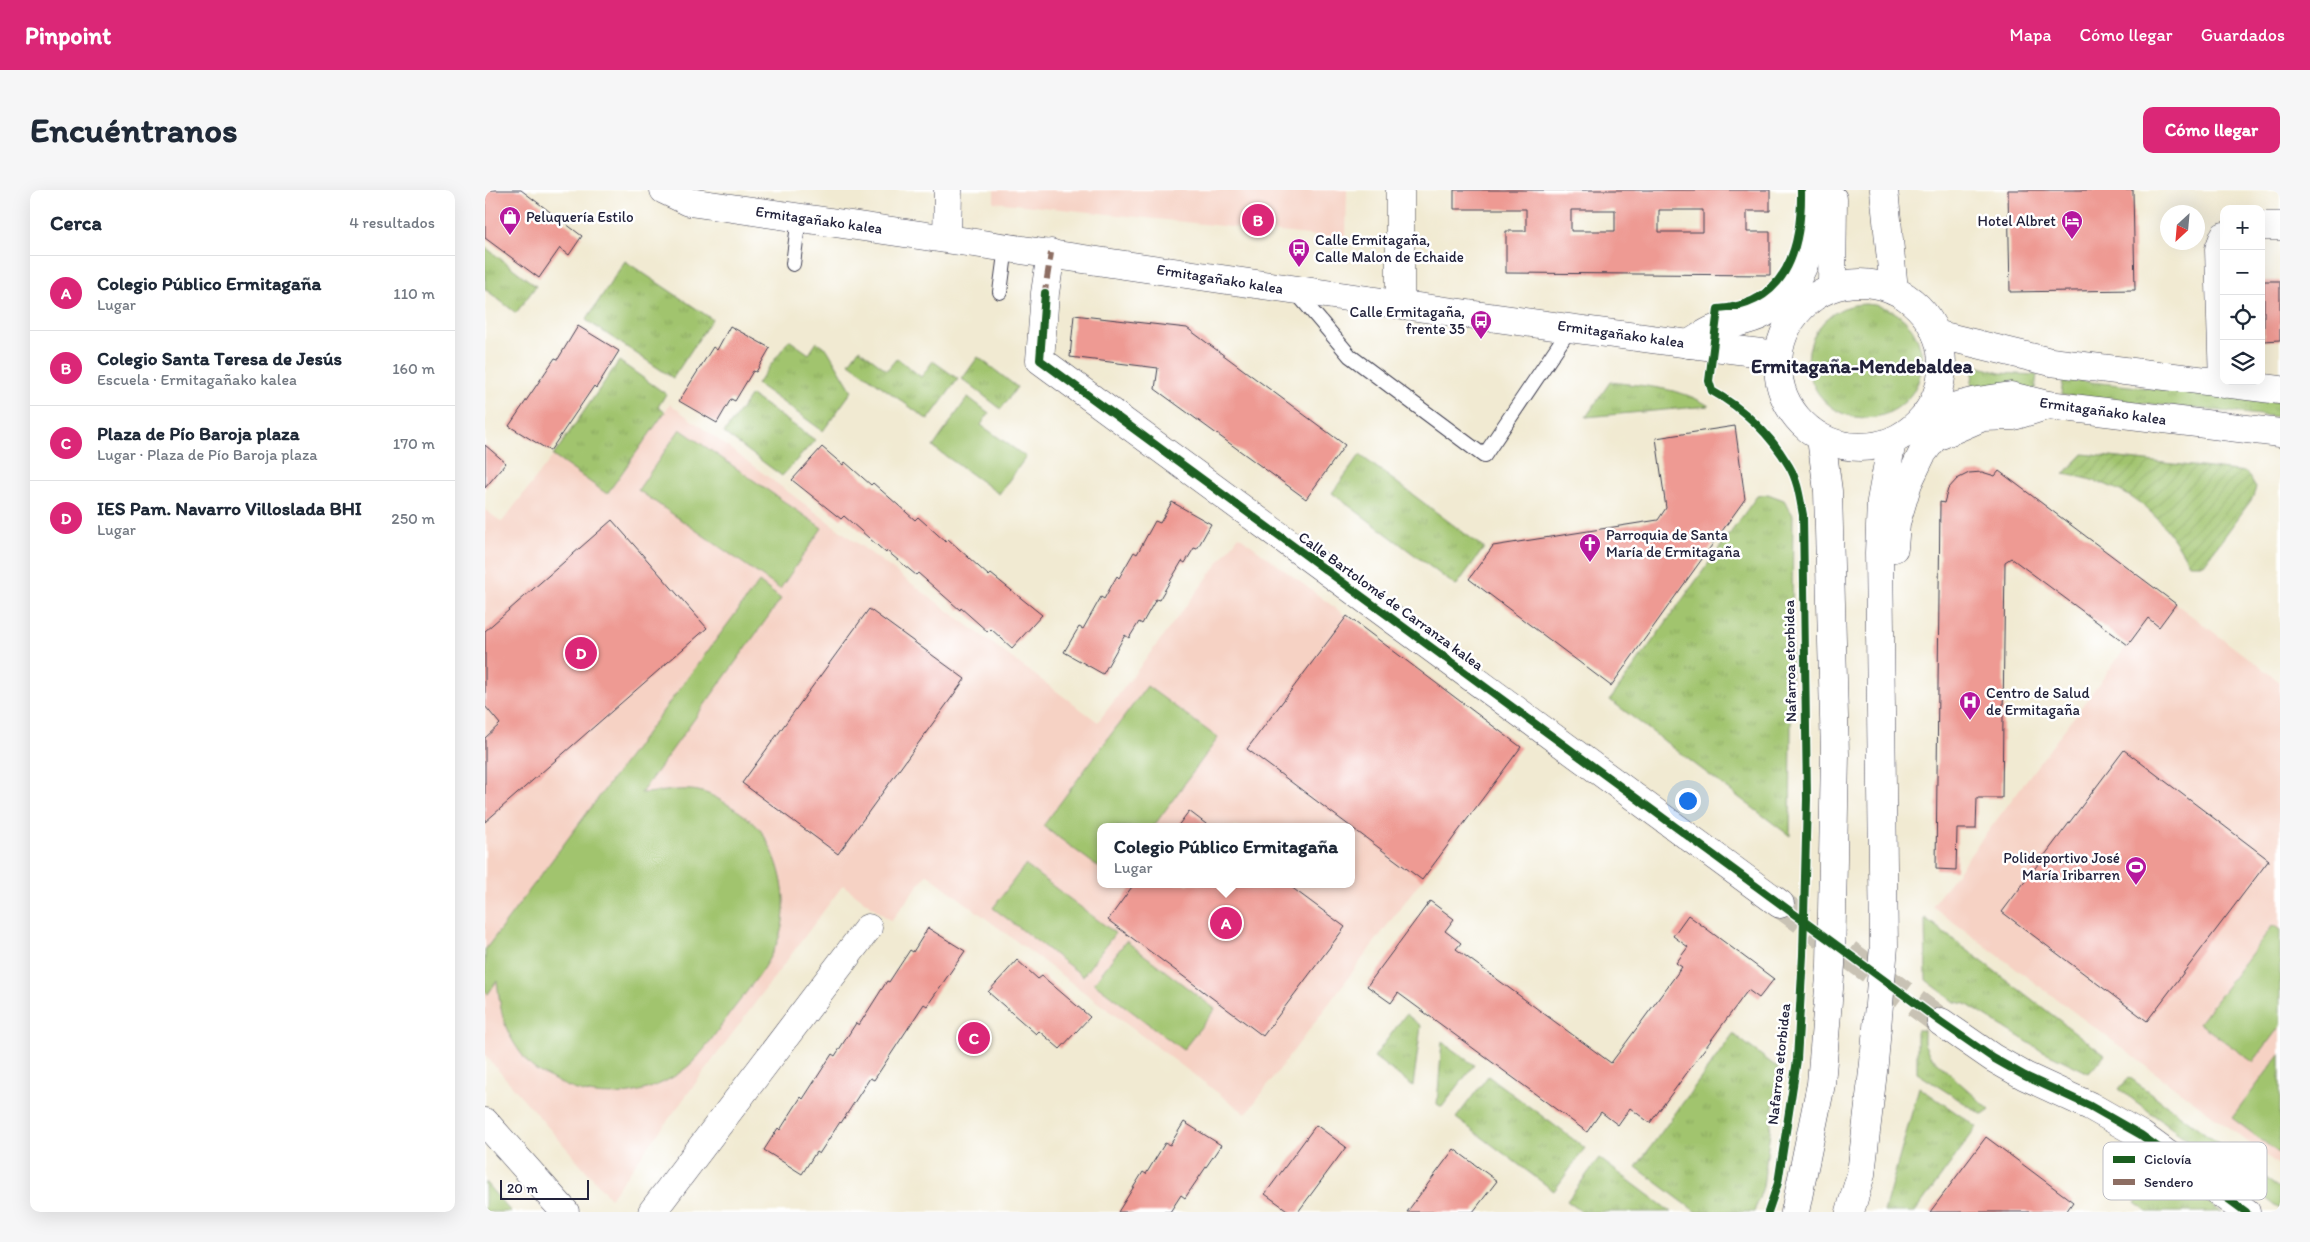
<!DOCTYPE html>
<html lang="es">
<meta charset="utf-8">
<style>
:root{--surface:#fff;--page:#f6f6f7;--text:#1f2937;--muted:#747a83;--line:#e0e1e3;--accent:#db2777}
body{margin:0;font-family:Itim,sans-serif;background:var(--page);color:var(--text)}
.controls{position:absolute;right:15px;top:15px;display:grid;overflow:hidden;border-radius:10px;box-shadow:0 5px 20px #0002}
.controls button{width:45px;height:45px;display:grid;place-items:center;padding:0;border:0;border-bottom:1px solid var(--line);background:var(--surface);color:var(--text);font:25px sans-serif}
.compass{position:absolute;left:1675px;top:15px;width:45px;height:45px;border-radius:50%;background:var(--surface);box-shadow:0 5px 20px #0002;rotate:206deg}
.scale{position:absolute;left:15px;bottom:12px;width:89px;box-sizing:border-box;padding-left:5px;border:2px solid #22223b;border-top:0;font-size:14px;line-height:18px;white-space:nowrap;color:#22223b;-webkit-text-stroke:4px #fff;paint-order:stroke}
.you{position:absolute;left:1202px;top:610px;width:18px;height:18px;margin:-12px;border:4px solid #fff;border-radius:50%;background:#1a73e8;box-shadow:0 0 0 8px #1a73e833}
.badge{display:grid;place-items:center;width:32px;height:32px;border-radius:50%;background:var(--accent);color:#fff;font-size:16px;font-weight:700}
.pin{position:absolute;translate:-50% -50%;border:2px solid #fff;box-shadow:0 1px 5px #0006}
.popup{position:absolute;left:612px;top:633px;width:258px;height:65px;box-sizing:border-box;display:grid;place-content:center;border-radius:10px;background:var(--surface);filter:drop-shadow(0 1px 4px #0005);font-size:16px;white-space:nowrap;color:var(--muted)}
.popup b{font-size:19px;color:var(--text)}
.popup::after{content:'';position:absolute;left:50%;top:100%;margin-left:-10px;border:10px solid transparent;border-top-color:var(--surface)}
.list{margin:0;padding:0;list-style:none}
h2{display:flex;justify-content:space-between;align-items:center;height:65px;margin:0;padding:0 20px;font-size:21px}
h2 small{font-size:16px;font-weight:400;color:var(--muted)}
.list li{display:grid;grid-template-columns:32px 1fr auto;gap:15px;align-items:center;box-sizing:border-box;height:75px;padding:0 20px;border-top:1px solid var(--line)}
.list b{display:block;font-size:19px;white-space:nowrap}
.list p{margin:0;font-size:16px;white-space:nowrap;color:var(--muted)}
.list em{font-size:16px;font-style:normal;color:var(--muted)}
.icon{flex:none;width:28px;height:28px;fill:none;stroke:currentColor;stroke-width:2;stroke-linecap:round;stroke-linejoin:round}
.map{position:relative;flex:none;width:1795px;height:1022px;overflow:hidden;border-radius:10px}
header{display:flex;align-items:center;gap:30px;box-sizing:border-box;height:70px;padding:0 25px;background:var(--accent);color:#fff}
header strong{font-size:24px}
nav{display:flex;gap:28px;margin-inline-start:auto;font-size:18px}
.intro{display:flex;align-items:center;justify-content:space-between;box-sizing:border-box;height:120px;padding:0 30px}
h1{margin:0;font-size:35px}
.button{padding:12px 22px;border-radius:10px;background:var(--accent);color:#fff;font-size:18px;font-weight:700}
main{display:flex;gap:30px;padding:0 30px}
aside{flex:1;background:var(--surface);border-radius:10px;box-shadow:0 5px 20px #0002}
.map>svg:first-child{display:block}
.built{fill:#f6d2c4;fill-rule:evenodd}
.grass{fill:url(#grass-tufts);stroke:#627354}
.park{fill:#a1c46e;stroke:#627354}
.garden{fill:url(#garden-furrows);stroke:#627354}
.building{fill:#ee9a93;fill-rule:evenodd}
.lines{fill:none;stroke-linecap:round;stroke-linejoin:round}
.street-tunnel{stroke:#c8c2b4;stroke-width:28;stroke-dasharray:28 14;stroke-linecap:butt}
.lane-casing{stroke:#414052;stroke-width:16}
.street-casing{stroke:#414052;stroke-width:29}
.secondary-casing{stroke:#414052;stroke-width:29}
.lane{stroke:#fff;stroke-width:14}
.street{stroke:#fff;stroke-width:28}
.secondary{stroke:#fff;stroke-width:28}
.quiet{stroke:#8d6e63;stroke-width:6;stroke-dasharray:12 6;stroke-linecap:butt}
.cycleway-casing{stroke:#fff;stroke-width:11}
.cycleway{stroke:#1b5e20;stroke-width:8}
.labels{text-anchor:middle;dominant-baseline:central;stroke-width:5;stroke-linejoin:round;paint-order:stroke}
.poi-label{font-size:15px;fill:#22223b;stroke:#fff;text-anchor:start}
.street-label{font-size:15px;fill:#22223b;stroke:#fff}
.district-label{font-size:20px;font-weight:bold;fill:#22223b;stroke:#fff}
.key{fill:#fff;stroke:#bdbdc4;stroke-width:1}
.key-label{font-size:14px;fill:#22223b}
</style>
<header>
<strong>Pinpoint</strong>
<nav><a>Mapa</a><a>Cómo llegar</a><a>Guardados</a></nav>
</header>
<div class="intro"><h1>Encuéntranos</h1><a class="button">Cómo llegar</a></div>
<main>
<aside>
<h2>Cerca<small>4 resultados</small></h2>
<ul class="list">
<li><span class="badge">A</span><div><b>Colegio Público Ermitagaña</b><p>Lugar</p></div><em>110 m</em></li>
<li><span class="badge">B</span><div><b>Colegio Santa Teresa de Jesús</b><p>Escuela · Ermitagañako kalea</p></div><em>160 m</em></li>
<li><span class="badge">C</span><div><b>Plaza de Pío Baroja plaza</b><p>Lugar · Plaza de Pío Baroja plaza</p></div><em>170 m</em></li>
<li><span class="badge">D</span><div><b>IES Pam. Navarro Villoslada BHI</b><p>Lugar</p></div><em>250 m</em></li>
</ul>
</aside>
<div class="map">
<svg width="1795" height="1022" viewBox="0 0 1795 1022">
<defs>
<pattern id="grass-tufts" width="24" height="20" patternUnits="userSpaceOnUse" patternTransform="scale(1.25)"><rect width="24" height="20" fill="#a1c46e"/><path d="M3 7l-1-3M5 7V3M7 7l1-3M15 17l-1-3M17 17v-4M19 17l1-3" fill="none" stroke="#8aa860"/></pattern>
<pattern id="garden-furrows" width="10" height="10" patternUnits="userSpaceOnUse" patternTransform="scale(1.25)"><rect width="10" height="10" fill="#a1c46e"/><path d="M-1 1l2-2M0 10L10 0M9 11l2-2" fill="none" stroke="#8aa860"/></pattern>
</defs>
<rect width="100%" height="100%" fill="#fff"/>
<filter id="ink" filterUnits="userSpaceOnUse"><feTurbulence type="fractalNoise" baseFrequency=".02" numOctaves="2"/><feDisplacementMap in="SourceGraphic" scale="10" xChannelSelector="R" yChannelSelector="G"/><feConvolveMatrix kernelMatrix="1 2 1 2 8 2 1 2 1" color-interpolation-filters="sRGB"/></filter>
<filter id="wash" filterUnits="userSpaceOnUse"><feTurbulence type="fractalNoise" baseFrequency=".0096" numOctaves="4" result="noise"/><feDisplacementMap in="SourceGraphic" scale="20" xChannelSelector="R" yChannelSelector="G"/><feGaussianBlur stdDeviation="1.12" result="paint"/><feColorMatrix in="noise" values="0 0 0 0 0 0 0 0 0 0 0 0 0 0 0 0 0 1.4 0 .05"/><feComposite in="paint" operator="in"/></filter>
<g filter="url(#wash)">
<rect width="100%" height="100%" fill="#f1ead2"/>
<g class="built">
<path d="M509 0H862L861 49 509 12Z"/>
<path d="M185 214 613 532 754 346 1036 557 761 924 442 684 406 731 358 695 125 1008 0 865V320L17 332 68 266 123 304ZM616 637H866V694H616Z"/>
<path d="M1691 414 1795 492V976L1447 716 1663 428 1674 436Z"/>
</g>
<g class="grass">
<path d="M0 57 51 96 31 123 0 99Z"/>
<path d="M140 71 227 129 188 188 101 130Z"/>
<circle cx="1380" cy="171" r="57"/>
<path d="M304 150 324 164 332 152 342 159 367 201 338 241 272 194Z"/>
<path d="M374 159 402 180 412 168 436 187 448 171 473 189 443 230 364 173Z"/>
<path d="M493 167 532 197 516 219 477 189Z"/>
<path d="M134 171 181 204 173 217 180 222 122 304 68 266Z"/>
<path d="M1489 175 1515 183 1552 185 1550 199H1486Z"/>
<path d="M1578 189 1795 212V227L1576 205Z"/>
<path d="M1125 192C1158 196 1195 197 1224 216L1101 227Z"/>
<path d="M266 205 330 250 297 286 239 243Z"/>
<path d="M875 265 999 358 971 396 847 303Z"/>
<path d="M1283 304 1299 310 1308 325 1305 646 1125 510 1272 306Z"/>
<path d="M1440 728 1620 865 1604 883 1554 859 1481 814 1470 812 1441 790Z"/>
<path d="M921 824 936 836 928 896 889 867Z"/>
<path d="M1432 840H1439V853L1445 866 1505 920 1498 925 1432 883Z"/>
<path d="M1248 844 1293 878 1278 997 1269 1022H1211L1151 977Z"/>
<path d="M957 852 989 875 957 917 952 914Z"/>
<path d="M1003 886 1100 958 1069 1001 971 928Z"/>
<path d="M1644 887 1795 999V1019L1634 899Z"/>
<path d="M1434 897 1492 937 1430 1022H1399Z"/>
<path d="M1114 968 1186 1022H1097L1082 1011Z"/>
<path d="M1678 977 1736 1022H1662L1650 1013Z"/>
</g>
<g class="park">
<path d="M483 207 504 223 496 235 541 267 514 304 448 257Z"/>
<path d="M195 239 337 338 295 399 153 300Z"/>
<path d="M274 392 296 409 156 603C178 603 202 595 223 604 236 609 268 629 276 641 297 672 307 717 292 753 281 778 263 800 246 822 234 838 223 856 210 870 175 905 116 916 73 892 65 887 54 883 47 877 42 873 39 867 35 862 17 837 16 821 12 791L3 804 0 802V760Z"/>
<path d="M662 496 733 548 668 637H616V679L558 636Z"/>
<path d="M540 675 630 743 598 786 508 718Z"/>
<path d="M1788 735 1795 740V836L1768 872 1714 833Z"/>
<path d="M641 751 730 819 698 860 609 793Z"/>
<path d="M1795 864V964L1747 928Z"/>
<path d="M0 992 26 1022H0Z"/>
</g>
<path class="garden" d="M1598 264 1761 282 1771 298 1767 309 1719 374H1704C1674 319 1641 294 1579 284Z"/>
<g id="blocks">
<g class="building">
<path d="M0 0H36L97 46 84 65 75 58 54 88 0 48Z"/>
<path d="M969 0H1285V21H1262V42H1285V85L1021 83V41H1041V19H969ZM1086 20H1130V41H1086ZM1174 20H1218V42H1174Z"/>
<path d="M1523 0H1648L1650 100 1525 102Z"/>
<path d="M1779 91H1795V150L1779 151Z"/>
<path d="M589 125 702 138 860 255 821 309 670 199 673 178 585 167Z"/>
<path d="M93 136 134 161 111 198 109 196 65 261 24 236 70 168 73 169Z"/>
<path d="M245 136 285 158 271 182 268 181 250 211 246 209 232 233 194 211 228 157 232 160Z"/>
<path d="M1250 236 1260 309 1126 496 984 389 1008 356 1173 330 1181 318 1171 248Z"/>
<path d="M0 255 21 273 0 298Z"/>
<path d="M337 257 358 275 360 272 386 295 388 293 430 330 433 327 461 352 463 349 504 386 506 384 557 425 527 458 506 439 503 442 476 418 475 420 433 383 431 385 402 361 401 363 359 326 356 329 307 290Z"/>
<path d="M1514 281 1691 414 1674 437 1663 428 1643 455 1526 368 1520 372 1517 608H1492L1491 639H1472L1471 680 1451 679 1455 312 1459 313 1463 299 1472 289 1484 283 1497 282 1510 286Z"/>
<path d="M687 312 726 334 712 359 709 358 700 373 697 371 674 410 671 409 657 434 654 432 644 448 640 445 618 484 579 462 594 437 598 439 616 407 619 409 632 386 634 388 649 362 652 364 670 331 675 333Z"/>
<path d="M127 330 222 438 0 632V548L15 534 0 516V441Z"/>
<path d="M384 419 480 489 353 664 257 593Z"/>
<path d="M862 426 1036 557 937 690 762 559Z"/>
<path d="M1639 560 1784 670 1662 831 1517 722Z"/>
<path d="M704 621 725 637H692Z"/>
<path d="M649 694H802L860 737 778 846 623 730Z"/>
<path d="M945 711 969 729 960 741 976 753 971 759 1126 873 1197 777 1191 773 1203 757 1188 746 1203 725 1289 789 1274 808 1263 800 1165 933 1145 918 1133 935 1116 922 1102 942 913 803 906 813 882 796Z"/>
<path d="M443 738 480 761 442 816 439 814 389 890 385 888 356 933 355 932 334 964 331 962 317 984 279 960 293 938 295 940 316 907 318 909 347 864 350 866 371 833 374 835 402 791 404 792 425 760 428 762Z"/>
<path d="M532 770 553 789 557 786 605 827 575 859 554 841 551 844 503 802Z"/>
<path d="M699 932 736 955 700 1008 696 1005 685 1022H633L658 982 661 984 680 953 685 955Z"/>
<path d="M831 935 861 957 813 1022H805L780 1004Z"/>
<path d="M1501 947 1588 1012 1581 1022H1445Z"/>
<path d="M969 959 1012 991 988 1022H922Z"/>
</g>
</g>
</g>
<g filter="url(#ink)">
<use href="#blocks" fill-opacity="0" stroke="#414052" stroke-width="1"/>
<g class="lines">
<path class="street-tunnel" d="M1295 714 1456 832"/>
<g class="lane-casing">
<g id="lane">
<path d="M308 74 314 27"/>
<path d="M810 101 865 166 999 266 1086 137"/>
<path d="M515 102 521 57"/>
</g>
</g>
<g class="street-casing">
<g id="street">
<path d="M915 0V113"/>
<path d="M1776 36H1795"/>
<path d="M462 48 463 0"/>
<path d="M566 63 560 103 555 170 1295 714"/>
<path d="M1738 194 1734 59 1739 46"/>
<path d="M1456 832 1508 868 1540 886 1605 916 1656 945 1761 1022"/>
<path d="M167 1022 383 738"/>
</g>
</g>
<g class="secondary-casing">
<g id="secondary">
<path d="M179 0 204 12C567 63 929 120 1293 165"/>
<path d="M1399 0 1409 100"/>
<circle cx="1375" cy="175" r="82"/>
<path d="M1347 97 1348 9"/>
<path d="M1451 144 1566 172 1795 200"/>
<path d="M1204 154C1212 149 1221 142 1230 139 1246 133 1263 132 1278 124 1321 100 1331 45 1333 0"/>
<path d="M1442 223 1492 211 1526 206 1563 215 1795 243"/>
<path d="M1409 358 1411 333 1423 293 1437 264 1449 248 1498 227 1529 226 1561 216"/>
<path d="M0 932 80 1022"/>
<path d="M1310 1022 1336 894 1346 775 1350 564 1343 301 1336 248"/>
<path d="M1365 1022 1376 984 1389 873 1399 756 1394 363 1396 311 1407 251"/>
</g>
</g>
<use href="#lane" class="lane"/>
<use href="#street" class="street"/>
<use href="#secondary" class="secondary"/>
<path class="quiet" d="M559 107 566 63"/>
<g class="cycleway-casing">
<g id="cycleway">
<path d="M560 103 555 170 1456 832 1508 868 1540 886 1605 916 1656 945 1761 1022"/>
<path d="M1283 1022 1293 993 1312 870 1318 765 1322 609 1318 325C1315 309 1313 291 1304 276 1286 245 1258 218 1227 201L1224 191 1233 119C1301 115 1317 59 1316 0"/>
</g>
</g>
<use href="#cycleway" class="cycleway"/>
</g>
</g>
<defs>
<g id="shop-pin" transform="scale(1.125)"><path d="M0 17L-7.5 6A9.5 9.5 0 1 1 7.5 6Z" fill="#b5179e" stroke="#fff"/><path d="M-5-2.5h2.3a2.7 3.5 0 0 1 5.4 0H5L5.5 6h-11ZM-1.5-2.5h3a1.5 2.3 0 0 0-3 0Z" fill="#fff"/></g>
<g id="hotel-pin" transform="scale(1.125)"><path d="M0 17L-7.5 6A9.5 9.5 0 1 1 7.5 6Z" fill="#b5179e" stroke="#fff"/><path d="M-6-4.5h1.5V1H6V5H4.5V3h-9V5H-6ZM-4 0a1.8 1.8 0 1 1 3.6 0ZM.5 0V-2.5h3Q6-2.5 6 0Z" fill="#fff"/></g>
<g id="bus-pin" transform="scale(1.125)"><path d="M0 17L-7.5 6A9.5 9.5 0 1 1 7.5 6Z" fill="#b5179e" stroke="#fff"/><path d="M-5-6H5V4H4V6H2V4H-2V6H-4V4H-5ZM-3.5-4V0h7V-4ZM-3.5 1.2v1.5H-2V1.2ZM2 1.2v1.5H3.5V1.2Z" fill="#fff"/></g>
<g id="church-pin" transform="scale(1.125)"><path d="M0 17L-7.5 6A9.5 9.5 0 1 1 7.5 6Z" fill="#b5179e" stroke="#fff"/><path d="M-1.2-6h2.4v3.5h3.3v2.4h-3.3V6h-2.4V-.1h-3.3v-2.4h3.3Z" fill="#fff"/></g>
<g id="hospital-pin" transform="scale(1.125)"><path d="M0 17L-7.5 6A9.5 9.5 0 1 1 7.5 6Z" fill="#b5179e" stroke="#fff"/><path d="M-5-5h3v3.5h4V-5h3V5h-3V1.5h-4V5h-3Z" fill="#fff"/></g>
<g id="stadium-pin" transform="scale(1.125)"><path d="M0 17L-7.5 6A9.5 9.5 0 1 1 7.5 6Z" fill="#b5179e" stroke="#fff"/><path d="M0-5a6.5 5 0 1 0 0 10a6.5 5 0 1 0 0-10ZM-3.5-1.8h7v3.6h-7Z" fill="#fff"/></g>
</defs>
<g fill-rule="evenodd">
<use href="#shop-pin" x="25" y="27"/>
<use href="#hotel-pin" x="1587" y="31"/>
<use href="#bus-pin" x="814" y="59"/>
<use href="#bus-pin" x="996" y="131"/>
<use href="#church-pin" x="1105" y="354"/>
<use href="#hospital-pin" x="1485" y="512"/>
<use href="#stadium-pin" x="1651" y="677"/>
</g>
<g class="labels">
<g class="poi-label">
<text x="41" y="27">Peluquería Estilo</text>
<text x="1571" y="31" text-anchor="end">Hotel Albret</text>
<text x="830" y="50">Calle Ermitagaña,<tspan x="830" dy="17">Calle Malon de Echaide</tspan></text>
<text x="980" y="122" text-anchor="end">Calle Ermitagaña,<tspan x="980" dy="17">frente 35</tspan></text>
<text x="1121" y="345">Parroquia de Santa<tspan x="1121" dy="17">María de Ermitagaña</tspan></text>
<text x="1501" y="503">Centro de Salud<tspan x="1501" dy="17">de Ermitagaña</tspan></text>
<text x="1635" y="668" text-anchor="end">Polideportivo José<tspan x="1635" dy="17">María Iribarren</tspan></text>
</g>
<g class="street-label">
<text transform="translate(334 30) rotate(8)">Ermitagañako kalea</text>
<text transform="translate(735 89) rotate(9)">Ermitagañako kalea</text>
<text transform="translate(1136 144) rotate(8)">Ermitagañako kalea</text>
<text transform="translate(1618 221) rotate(8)">Ermitagañako kalea</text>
<text transform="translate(906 411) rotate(36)">Calle Bartolomé de Carranza kalea</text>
<text transform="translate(1305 471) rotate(-91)">Nafarroa etorbidea</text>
<text transform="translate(1294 874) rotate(-84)">Nafarroa etorbidea</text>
</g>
<g class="district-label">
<text x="1377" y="176">Ermitagaña-Mendebaldea</text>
</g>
</g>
<rect x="1618" y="952" width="164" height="58" rx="8" class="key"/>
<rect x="1628" y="966" width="22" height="7" fill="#1b5e20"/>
<rect x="1628" y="989" width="22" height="6" fill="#8d6e63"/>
<g class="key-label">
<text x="1659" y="974">Ciclovía</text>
<text x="1659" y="997">Sendero</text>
</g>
</svg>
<div class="controls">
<button>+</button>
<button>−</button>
<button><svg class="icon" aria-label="locate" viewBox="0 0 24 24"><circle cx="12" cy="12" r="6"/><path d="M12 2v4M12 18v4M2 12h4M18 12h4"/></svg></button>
<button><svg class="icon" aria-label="layers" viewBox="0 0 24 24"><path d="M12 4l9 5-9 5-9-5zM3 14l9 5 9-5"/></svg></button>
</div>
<svg class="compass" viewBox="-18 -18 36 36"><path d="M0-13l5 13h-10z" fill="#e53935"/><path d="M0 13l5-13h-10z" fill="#747a83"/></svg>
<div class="scale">20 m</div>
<div class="you"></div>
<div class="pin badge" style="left:741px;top:733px">A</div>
<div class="popup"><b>Colegio Público Ermitagaña</b>Lugar</div>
<div class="pin badge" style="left:773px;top:30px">B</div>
<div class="pin badge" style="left:489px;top:848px">C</div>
<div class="pin badge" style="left:96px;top:463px">D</div>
</div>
</main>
